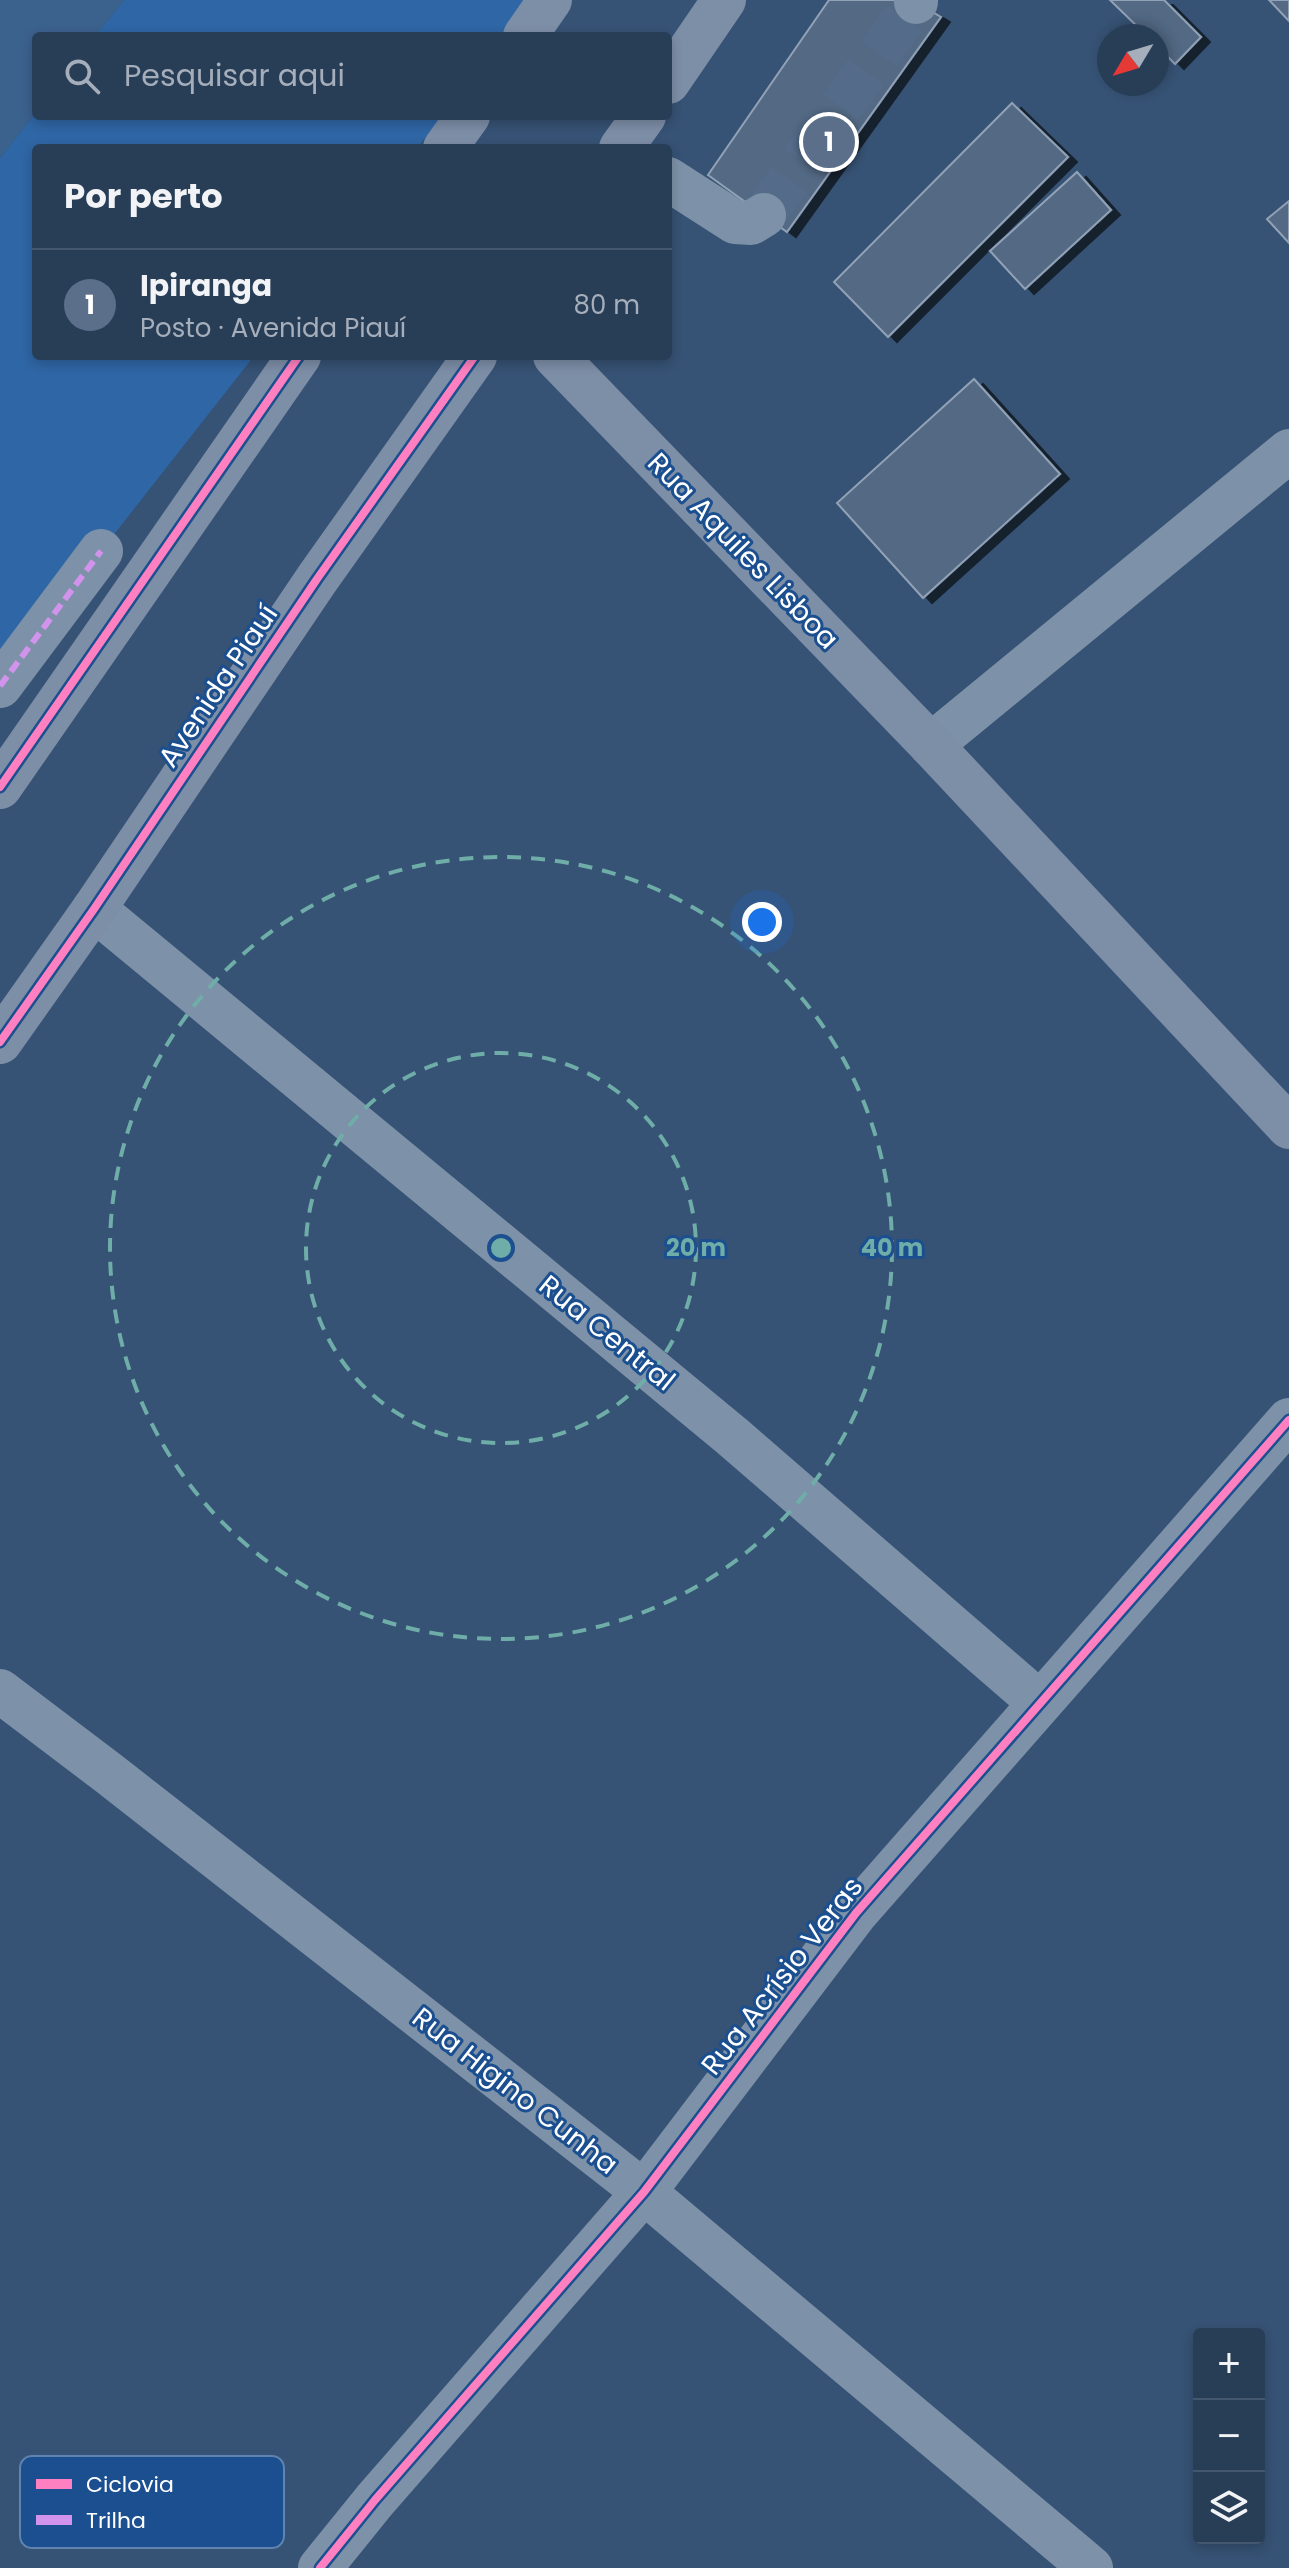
<!DOCTYPE html>
<html lang="pt">
<meta charset="utf-8">
<style>
:root{--surface:#283e57;--page:#30455d;--text:#f1f3f6;--muted:#a5aeba;--line:#44576d;--accent:#8bbbb9}
body{margin:0;font-family:Poppins,sans-serif;background:var(--page);color:var(--text)}
.controls{position:absolute;right:24px;bottom:24px;display:grid;overflow:hidden;border-radius:8px;box-shadow:0 4px 12px #0003}
.controls button{width:72px;height:72px;display:grid;place-items:center;padding:0;border:0;border-bottom:2px solid var(--line);background:var(--surface);color:var(--text);font:40px sans-serif}
.compass{position:absolute;left:1097px;top:24px;width:72px;height:72px;border-radius:50%;background:var(--surface);box-shadow:0 4px 12px #0003;rotate:232deg}
.you{position:absolute;left:762px;top:922px;width:28px;height:28px;margin:-20px;border:6px solid #fff;border-radius:50%;background:#1a73e8;box-shadow:0 0 0 12px #1a73e833}
.badge{display:grid;place-items:center;width:52px;height:52px;border-radius:50%;background:var(--accent);color:#fff;font-size:26px;font-weight:700}
.pin{position:absolute;translate:-50% -50%;border:4px solid #fff;box-shadow:0 2px 8px #0006}
.list{margin:0;padding:0;list-style:none}
h2{display:flex;justify-content:space-between;align-items:center;height:104px;margin:0;padding:0 32px;font-size:34px}
h2 small{font-size:26px;font-weight:400;color:var(--muted)}
.list li{display:grid;grid-template-columns:52px 1fr auto;gap:24px;align-items:center;box-sizing:border-box;height:112px;padding:0 32px;border-top:2px solid var(--line)}
.list b{display:block;font-size:30px;white-space:nowrap}
.list p{margin:0;font-size:26px;white-space:nowrap;color:var(--muted)}
.list em{font-size:26px;font-style:normal;color:var(--muted)}
.icon{flex:none;width:44px;height:44px;fill:none;stroke:currentColor;stroke-width:2;stroke-linecap:round;stroke-linejoin:round}
.map{position:relative;flex:none;width:1289px;height:2568px;overflow:hidden}
.search{position:absolute;background:var(--surface);box-shadow:0 4px 12px #0003;left:32px;top:32px;width:640px;height:88px;display:flex;align-items:center;gap:20px;box-sizing:border-box;padding:0 28px;border-radius:8px;color:var(--muted);font-size:30px}
.panel{position:absolute;background:var(--surface);box-shadow:0 4px 12px #0003;left:32px;top:144px;width:640px;height:216px;border-radius:8px}
.map>svg:first-child{display:block}
.green{fill:#2f66a5}
.water{fill:#3b618d}
.building{fill:#526984;stroke:#92a2b6;stroke-width:2;filter:url(#shadow)}
.lines{fill:none;stroke-linecap:round;stroke-linejoin:round}
.minor-tunnel{stroke:#546c89;stroke-width:44;stroke-dasharray:44 22;stroke-linecap:butt}
.minor{stroke:#7d92a8;stroke-width:44}
.major{stroke:#7d8ea7;stroke-width:44}
.quiet{stroke:#d193ec;stroke-width:6;stroke-dasharray:12 6;stroke-linecap:butt}
.cycleway-casing{stroke:#1b4f8f;stroke-width:13}
.cycleway{stroke:#ff80c0;stroke-width:8}
.ring{fill:none;stroke:#6fada8;stroke-width:4;stroke-dasharray:14 10}
.labels{text-anchor:middle;dominant-baseline:central;stroke-width:6;stroke-linejoin:round;paint-order:stroke}
.street-label{font-size:28px;fill:#fff;stroke:#1b4f8f}
.key{fill:#1b4f8f;stroke:#5f84b1;stroke-width:2}
.key-label{font-size:22px;fill:#fff}
.centre{fill:#6fada8;stroke:#1b4f8f;stroke-width:4}
.ring-label{font-size:24px;text-anchor:middle;font-weight:bold;fill:#6fada8;stroke:#1b4f8f;stroke-width:6;stroke-linejoin:round;paint-order:stroke}
</style>
<div class="map">
<svg width="1289" height="2568" viewBox="0 0 1289 2568">
<defs>
<filter id="shadow"><feDropShadow dx="9" dy="5" stdDeviation="0" flood-color="#0009"/></filter>
</defs>
<rect width="100%" height="100%" fill="#365274"/>
<g class="green">
<path d="M124 0H534L505 36H95Z"/>
<path d="M36 112V116H443L417 148H36V356H254L101 551 0 686V158Z"/>
</g>
<path class="water" d="M0 0H124L95 36H36V112L0 158Z"/>
<g class="building">
<path d="M829 0H912L941 17 787 232 708 175Z"/>
<path d="M1110 0H1164L1201 37 1175 64 1157 46V36H1147Z"/>
<path d="M1269 0H1289V21Z"/>
<path d="M1012 103 1068 157 888 337 834 282Z"/>
<path d="M1077 172 1111 210 1025 289 990 251Z"/>
<path d="M1289 201V243L1267 219Z"/>
<path d="M974 379 1060 474 923 598 837 503Z"/>
</g>
<g class="lines">
<path class="minor-tunnel" d="M764 215 916 2"/>
<g class="minor">
<path d="M916 2V0"/>
<path d="M668 179 735 222 751 223 764 215"/>
<path d="M0 686 101 551"/>
<path d="M931 745 1289 451"/>
<path d="M94 909 733 1437 1040 1703"/>
<path d="M0 1691 107 1772 644 2192 1091 2568"/>
<path d="M320 2568 375 2500 644 2192 856 1913 1289 1420"/>
</g>
<g class="major">
<path d="M525 36 550 0"/>
<path d="M668 82 724 0"/>
<path d="M445 148 468 116"/>
<path d="M621 148 644 116"/>
<path d="M555 356 931 745 1289 1127"/>
<path d="M0 787 299 356"/>
<path d="M0 1042 94 909 317 579 475 356"/>
</g>
<path class="quiet" d="M0 686 101 551"/>
<g class="cycleway-casing">
<g id="cycleway">
<path d="M0 787 299 356"/>
<path d="M0 1042 94 909 317 579 475 356"/>
<path d="M320 2568 375 2500 644 2192 856 1913 1289 1420"/>
</g>
</g>
<use href="#cycleway" class="cycleway"/>
</g>
<g class="ring">
<circle cx="501" cy="1248" r="195"/>
<circle cx="501" cy="1248" r="391"/>
</g>
<g class="labels">
<g class="street-label">
<text transform="translate(743 551) rotate(46)">Rua Aquiles Lisboa</text>
<text transform="translate(218 686) rotate(-56)">Avenida Piauí</text>
<text transform="translate(607 1333) rotate(39)">Rua Central</text>
<text transform="translate(782 1976) rotate(-52)">Rua Acrísio Veras</text>
<text transform="translate(515 2091) rotate(38)">Rua Higino Cunha</text>
</g>
</g>
<rect x="20" y="2456" width="264" height="92" rx="12" class="key"/>
<rect x="36" y="2479" width="36" height="10" fill="#ff80c0"/>
<rect x="36" y="2515" width="36" height="10" fill="#d193ec"/>
<g class="key-label">
<text x="86" y="2492">Ciclovia</text>
<text x="86" y="2528">Trilha</text>
</g>
<circle cx="501" cy="1248" r="12" class="centre"/>
<g class="ring-label">
<text x="696" y="1256">20 m</text>
<text x="892" y="1256">40 m</text>
</g>
</svg>
<div class="controls">
<button>+</button>
<button>−</button>
<button><svg class="icon" aria-label="layers" viewBox="0 0 24 24"><path d="M12 4l9 5-9 5-9-5zM3 14l9 5 9-5"/></svg></button>
</div>
<svg class="compass" viewBox="-18 -18 36 36"><path d="M0-13l5 13h-10z" fill="#e53935"/><path d="M0 13l5-13h-10z" fill="#a5aeba"/></svg>
<div class="you"></div>
<div class="pin badge" style="left:829px;top:142px;background:#5c6f8a">1</div>
<div class="search"><svg class="icon" aria-label="search" viewBox="0 0 24 24"><circle cx="10" cy="10" r="6"/><path d="M15 15l6 6"/></svg>Pesquisar aqui</div>
<section class="panel">
<h2>Por perto<small></small></h2>
<ul class="list">
<li><span class="badge" style="background:#5c6f8a">1</span><div><b>Ipiranga</b><p>Posto · Avenida Piauí</p></div><em>80 m</em></li>
</ul>
</section>
</div>
